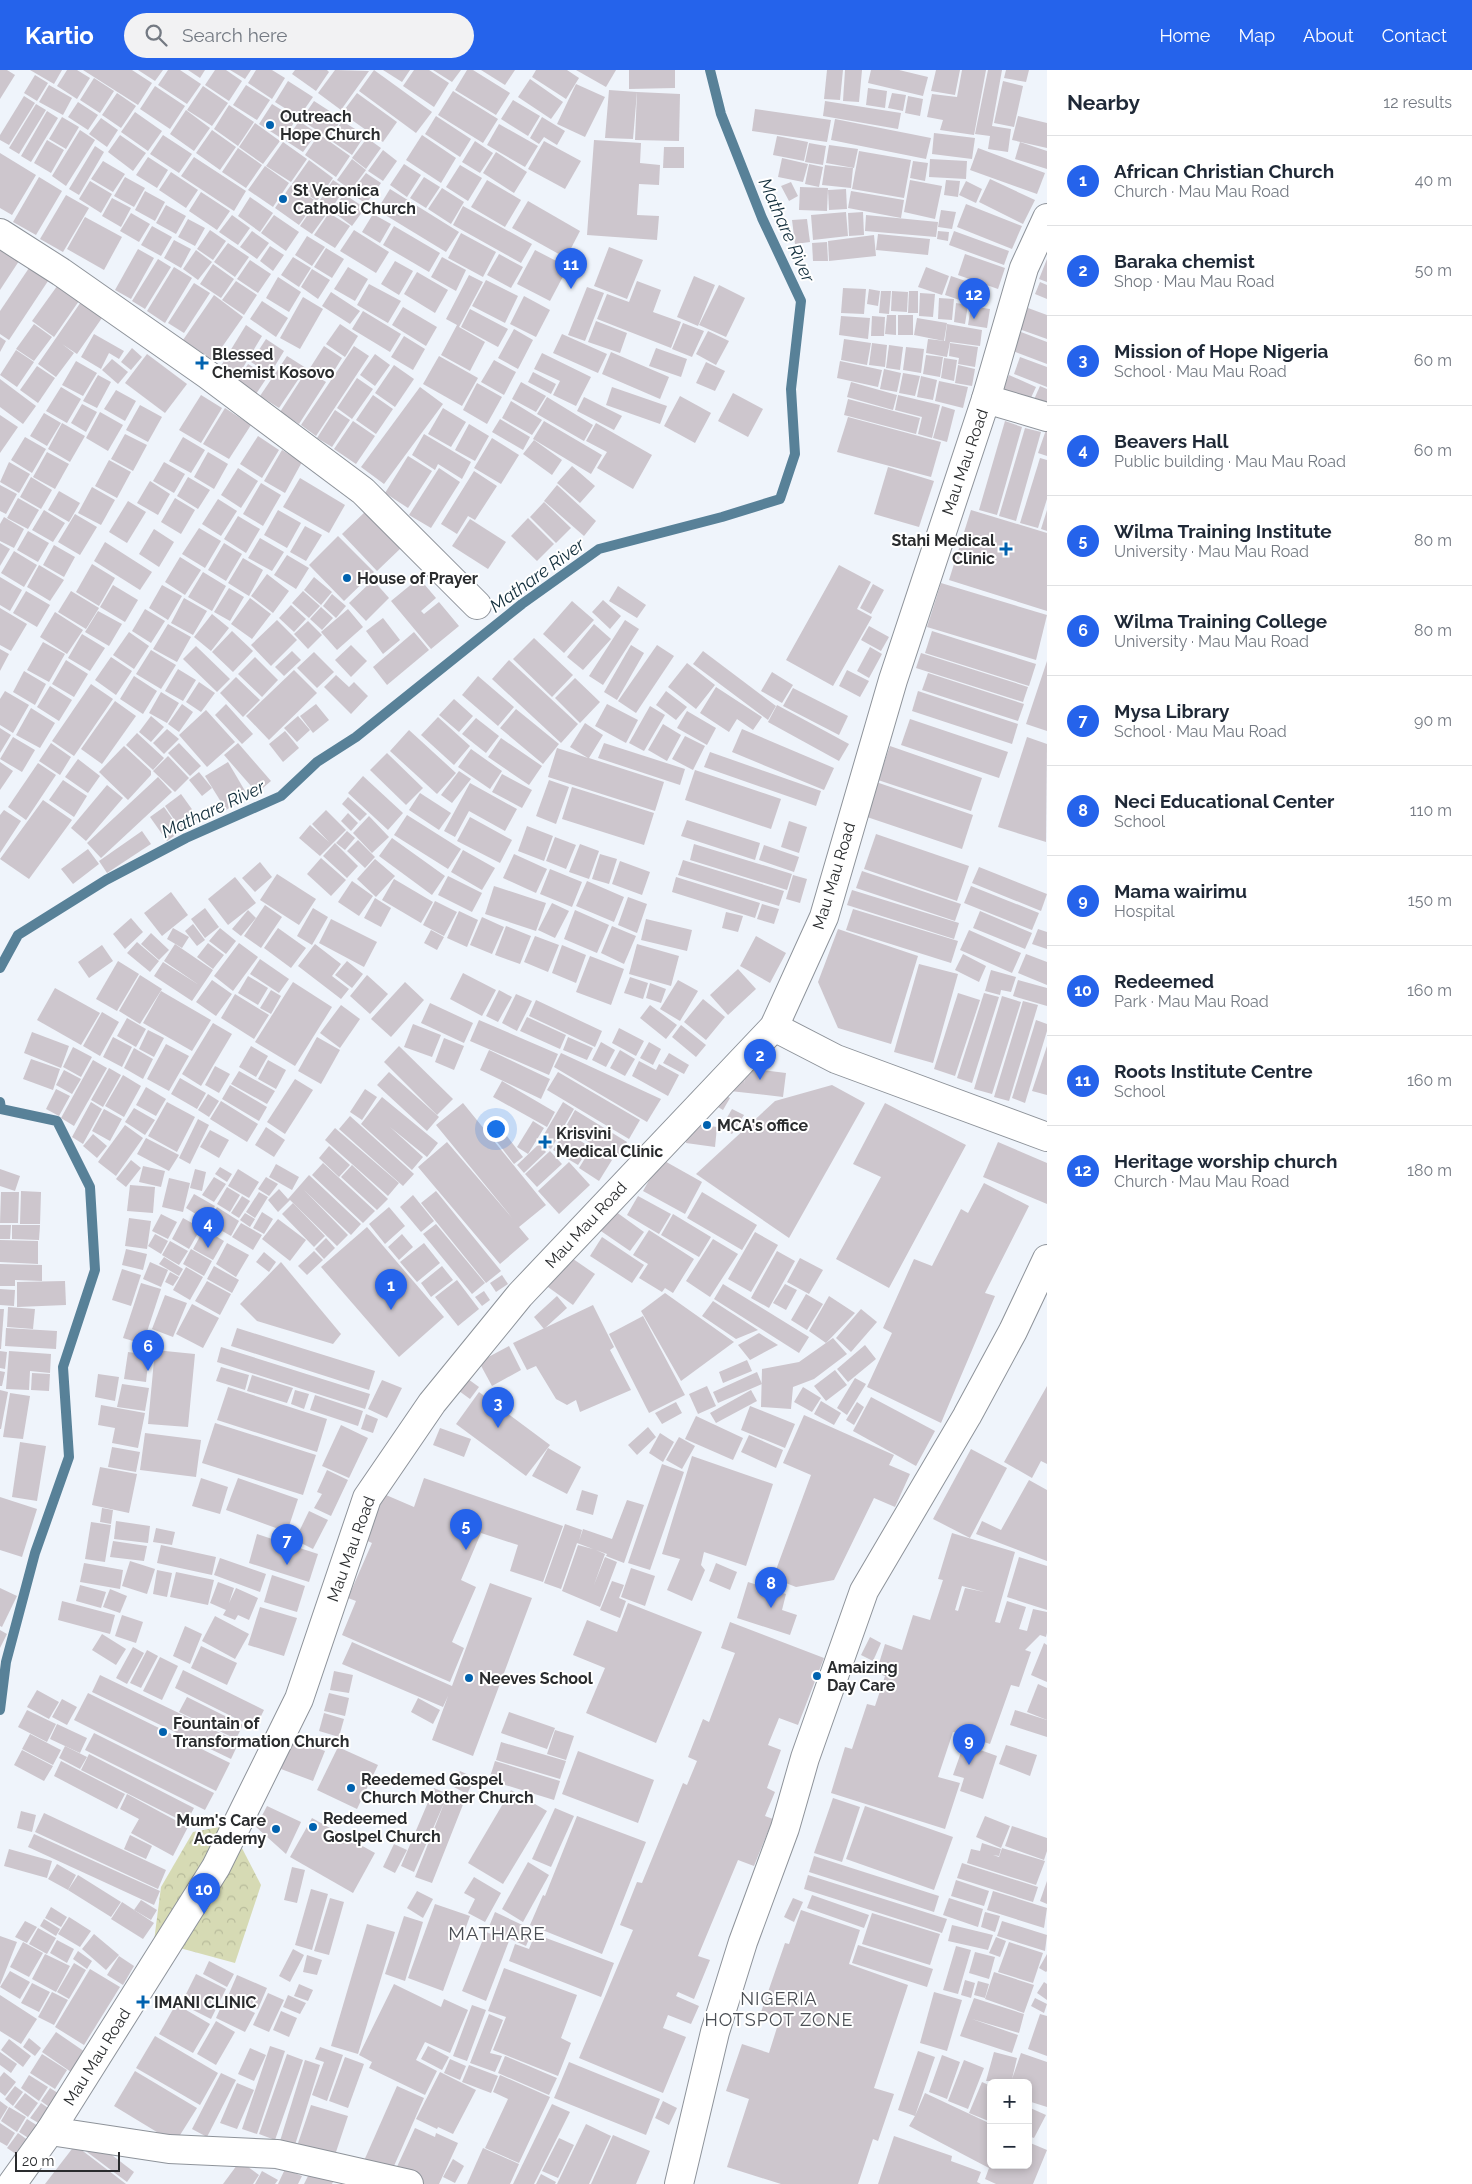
<!DOCTYPE html>
<meta charset="utf-8">
<style>
:root{--surface:#fff;--page:#f2f2f3;--text:#1f2937;--muted:#747a83;--line:#e0e1e3;--accent:#2563eb}
body{margin:0;font-family:Raleway,sans-serif;background:var(--page);color:var(--text)}
.controls{position:absolute;right:15px;bottom:15px;display:grid;overflow:hidden;border-radius:8px;box-shadow:0 2px 8px #0003}
.controls button{width:45px;height:45px;display:grid;place-items:center;padding:0;border:0;border-bottom:1px solid var(--line);background:var(--surface);color:var(--text);font:25px sans-serif}
.scale{position:absolute;left:15px;bottom:12px;width:105px;box-sizing:border-box;padding-left:5px;border:2px solid #2a2c2e;border-top:0;font-size:14px;line-height:18px;white-space:nowrap;color:#2a2c2e;-webkit-text-stroke:4px #fff;paint-order:stroke}
.you{position:absolute;left:495px;top:1058px;width:18px;height:18px;margin:-12px;border:4px solid #fff;border-radius:50%;background:#1a73e8;box-shadow:0 0 0 8px #1a73e833}
.badge{display:grid;place-items:center;width:32px;height:32px;border-radius:50%;background:var(--accent);color:#fff;font-size:16px;font-weight:700}
.pin{position:absolute;translate:-50% -41px;filter:drop-shadow(0 1px 2px #0008)}
.pin::after{content:'';position:absolute;top:26px;width:18px;height:15px;background:inherit;clip-path:polygon(0 0,100% 0,50% 100%)}
.list{margin:0;padding:0;list-style:none}
h2{display:flex;justify-content:space-between;align-items:center;height:65px;margin:0;padding:0 20px;font-size:21px}
h2 small{font-size:16px;font-weight:400;color:var(--muted)}
.list li{display:grid;grid-template-columns:32px 1fr auto;gap:15px;align-items:center;box-sizing:border-box;height:90px;padding:0 20px;border-top:1px solid var(--line)}
.list b{display:block;font-size:19px;white-space:nowrap}
.list p{margin:0;font-size:16px;white-space:nowrap;color:var(--muted)}
.list em{font-size:16px;font-style:normal;color:var(--muted)}
.icon{flex:none;width:28px;height:28px;fill:none;stroke:currentColor;stroke-width:2;stroke-linecap:round;stroke-linejoin:round}
.map{position:relative;flex:none;width:1047px;height:2114px;overflow:hidden}
header{display:flex;align-items:center;gap:30px;box-sizing:border-box;height:70px;padding:0 25px;background:var(--accent);color:#fff}
header strong{font-size:24px}
nav{display:flex;gap:28px;margin-inline-start:auto;font-size:18px}
.search{width:350px;height:45px;background:var(--page);display:flex;align-items:center;gap:12px;box-sizing:border-box;padding:0 18px;border-radius:28px;color:var(--muted);font-size:19px}
main{display:flex}
aside{flex:1;background:var(--surface)}
.map>svg:first-child{display:block}
.park{fill:url(#park-crowns)}
.lines{fill:none;stroke-linecap:round;stroke-linejoin:round}
.stream{stroke:#588198;stroke-width:10}
.building{fill:#cdc6cd;fill-rule:evenodd}
.street-casing{stroke:#8e939a;stroke-width:30}
.street{stroke:#fff;stroke-width:28}
.poi-dot{fill:#0162af;stroke:#fff;stroke-width:2}
.labels{text-anchor:middle;dominant-baseline:central;stroke-width:4;stroke-linejoin:round;paint-order:stroke}
.poi-label{font-size:16px;font-weight:bold;fill:#2a2c2e;stroke:#fff;text-anchor:start}
.street-label{font-size:16px;fill:#2a2c2e;stroke:#fff}
.water-label{font-size:18px;font-style:italic;fill:#122e3c;stroke:#fff}
.neighbourhood-label{font-size:18px;letter-spacing:1px;fill:#4a4e54;stroke:#fff}
.quarter-label{font-size:19px;letter-spacing:1px;fill:#4a4e54;stroke:#fff}
</style>
<header>
<strong>Kartio</strong>
<div class="search"><svg class="icon" aria-label="search" viewBox="0 0 24 24"><circle cx="10" cy="10" r="6"/><path d="M15 15l6 6"/></svg>Search here</div>
<nav><a>Home</a><a>Map</a><a>About</a><a>Contact</a></nav>
</header>
<main>
<div class="map">
<svg width="1047" height="2114" viewBox="0 0 1047 2114">
<defs>
<pattern id="park-crowns" width="20" height="18" patternUnits="userSpaceOnUse" patternTransform="scale(1.25)"><rect width="20" height="18" fill="#d6dab4"/><path d="M2 6a3 3 0 1 1 6 0M12 15a3 3 0 1 1 6 0" fill="none" stroke="#b8bb9b"/></pattern>
</defs>
<rect width="100%" height="100%" fill="#eff4fb"/>
<path class="park" d="M230 1755 261 1815 235 1893 154 1871 161 1817 193 1762Z"/>
<g class="lines">
<g class="stream">
<path d="M0 898 18 865 106 810 186 768 281 726 317 692 356 667 522 534 599 479 722 447 780 429 795 384 791 319 801 231 762 148 721 44 710 0"/>
<path d="M0 1032 1 1039 57 1051 90 1117 95 1200 63 1297 69 1387 35 1483 6 1592 0 1640"/>
</g>
</g>
<g class="building">
<path d="M0 0H7L15 5 0 29Z"/>
<path d="M30 0H62L54 14Z"/>
<path d="M67 0H77L90 8 77 29 57 16Z"/>
<path d="M83 0H132L152 13 138 35Z"/>
<path d="M138 0H163L155 11Z"/>
<path d="M168 0H180L201 14 187 34 158 15Z"/>
<path d="M188 0H205L200 8Z"/>
<path d="M215 0H226L242 11 229 31 205 15Z"/>
<path d="M230 0H251L245 9Z"/>
<path d="M256 0H272L285 8 272 29 248 13Z"/>
<path d="M295 0H327L329 2 316 21 292 4Z"/>
<path d="M335 0 369 1 341 40 318 23Z"/>
<path d="M374 0 432 42 416 63 359 21Z"/>
<path d="M383 0H410L402 12Z"/>
<path d="M414 0H429L449 13 434 37 403 16Z"/>
<path d="M433 0H461L452 12Z"/>
<path d="M467 0H473L510 23 496 45 455 20Z"/>
<path d="M481 0H515L505 15Z"/>
<path d="M536 0H567L579 8 566 29 532 7Z"/>
<path d="M576 0H616L606 17Z"/>
<path d="M629 0H675V18L629 19Z"/>
<path d="M827 0H843L840 30 824 29Z"/>
<path d="M845 0H862L859 32 843 31Z"/>
<path d="M871 0H899L928 7 923 26 868 13Z"/>
<path d="M936 0H960L955 25 931 21Z"/>
<path d="M962 0H986L974 65 940 60 943 50 927 47 932 24 957 27Z"/>
<path d="M988 0H1002L992 56 1011 59 1008 82 988 79 990 66 975 64Z"/>
<path d="M1006 0H1029L1026 12 1004 8Z"/>
<path d="M35 5 48 13 37 31 24 23Z"/>
<path d="M94 8 114 21 100 43 80 30Z"/>
<path d="M530 9 563 32 551 49 518 27Z"/>
<path d="M288 11 313 27 299 47 275 32Z"/>
<path d="M1003 11 1023 16 1014 57 994 53Z"/>
<path d="M576 14 605 27 585 67 557 54Z"/>
<path d="M49 15 72 28 63 45 39 32Z"/>
<path d="M246 15 270 30 257 50 233 35Z"/>
<path d="M155 16 185 36 170 59 140 39Z"/>
<path d="M203 16 228 33 212 56 187 40Z"/>
<path d="M868 18 887 21 885 38 866 35Z"/>
<path d="M609 20 637 22 633 69 605 68Z"/>
<path d="M453 21 498 49 483 73 438 45Z"/>
<path d="M637 22 680 24 679 71 635 70Z"/>
<path d="M117 23 136 36 121 58 102 45Z"/>
<path d="M357 23 397 52 383 72 342 43Z"/>
<path d="M892 23 906 25 903 41 888 38Z"/>
<path d="M24 26 35 33 9 75 0 70V65Z"/>
<path d="M908 26 923 29 920 46 905 43Z"/>
<path d="M513 30 540 46 528 66 501 49Z"/>
<path d="M314 31 342 49 329 68 301 50Z"/>
<path d="M825 31 901 43 898 59 823 46Z"/>
<path d="M78 32 98 45 88 60 68 47Z"/>
<path d="M36 34 46 40 19 84 9 78Z"/>
<path d="M272 34 296 49 284 70 259 54Z"/>
<path d="M229 35 254 52 238 76 214 59Z"/>
<path d="M755 39 831 50 827 72 752 61Z"/>
<path d="M186 40 210 58 194 81 170 64Z"/>
<path d="M47 41 58 48 31 92 21 86Z"/>
<path d="M135 42 162 61 148 81 121 62Z"/>
<path d="M436 46 471 69 460 87 425 64Z"/>
<path d="M1018 46 1047 53V78L1012 70Z"/>
<path d="M62 47 79 57 66 79 49 69Z"/>
<path d="M542 47 565 61 557 75 544 67 539 74 530 68Z"/>
<path d="M101 48 118 60 107 77 89 64Z"/>
<path d="M835 49 931 68 926 89 831 70Z"/>
<path d="M299 51 317 63 303 82 286 71Z"/>
<path d="M342 51 365 65 352 85 330 70Z"/>
<path d="M255 53 280 71 263 94 239 77Z"/>
<path d="M499 54 538 76 525 97 487 75Z"/>
<path d="M80 60 95 70 66 116 52 106Z"/>
<path d="M212 60 236 77 220 100 196 83Z"/>
<path d="M934 63 975 68 972 89 932 84Z"/>
<path d="M319 64 350 86 336 107 305 85Z"/>
<path d="M120 65 146 83 133 101 108 82Z"/>
<path d="M163 65 192 84 179 103 150 84Z"/>
<path d="M422 65 456 88 441 113 406 90Z"/>
<path d="M777 66 808 72 804 91 773 85Z"/>
<path d="M367 68 381 78 366 99 352 88Z"/>
<path d="M47 70 64 80 51 103 34 93Z"/>
<path d="M594 70 641 73 640 93 660 95 659 115 639 114 637 145 659 146 657 170 587 165Z"/>
<path d="M475 71 493 83 480 103 462 92Z"/>
<path d="M544 71 581 91 565 119 528 99Z"/>
<path d="M283 72 307 89 291 112 266 96Z"/>
<path d="M1020 72 1047 81V99L1015 89Z"/>
<path d="M809 73 826 76 823 95 805 92Z"/>
<path d="M829 75 858 79 854 98 826 93Z"/>
<path d="M95 76 104 82 79 125 69 119Z"/>
<path d="M664 77H684V98H663Z"/>
<path d="M238 78 262 95 246 118 222 102Z"/>
<path d="M978 78 1045 103 1037 124 970 100Z"/>
<path d="M383 80 397 91 383 111 368 101Z"/>
<path d="M859 81 911 90 904 128 852 119Z"/>
<path d="M496 82 527 102 514 123 483 103Z"/>
<path d="M0 83 36 105 12 145 0 138Z"/>
<path d="M148 87 168 100 157 118 136 105Z"/>
<path d="M194 87 246 121 234 141 181 106Z"/>
<path d="M782 88 808 94 803 112 778 107Z"/>
<path d="M352 89 366 100 351 120 337 110Z"/>
<path d="M930 89 967 91 966 109 929 107Z"/>
<path d="M309 90 333 108 317 131 292 114Z"/>
<path d="M103 91 125 104 113 122 91 109Z"/>
<path d="M913 91 928 93 925 111 910 108Z"/>
<path d="M404 94 421 105 407 127 390 115Z"/>
<path d="M809 94 823 97 819 117 805 114Z"/>
<path d="M460 95 482 108 468 131 446 117Z"/>
<path d="M825 95 853 98 851 118 822 115Z"/>
<path d="M265 96 289 113 273 137 248 120Z"/>
<path d="M171 102 198 120 186 138 159 120Z"/>
<path d="M366 103 381 113 366 134 351 123Z"/>
<path d="M39 107 62 121 36 165 13 152Z"/>
<path d="M125 107 145 118 134 137 114 126Z"/>
<path d="M424 107 440 117 426 138 410 128Z"/>
<path d="M990 109 1035 130 1023 154 979 132Z"/>
<path d="M333 110 345 118 330 141 318 133Z"/>
<path d="M487 110 521 130 505 157 471 137Z"/>
<path d="M910 110 942 116 935 149 904 142Z"/>
<path d="M946 110 960 111 958 127 944 125Z"/>
<path d="M90 111 112 124 101 143 79 129Z"/>
<path d="M966 111 982 119 976 133 959 125Z"/>
<path d="M791 112 798 126 789 131 781 116Z"/>
<path d="M291 115 316 131 299 155 275 138Z"/>
<path d="M800 117 828 118 827 141 799 140Z"/>
<path d="M442 118 464 132 451 154 428 139Z"/>
<path d="M390 119 459 162 446 182 377 140Z"/>
<path d="M846 119 847 139 829 140 828 120Z"/>
<path d="M145 121 165 132 155 151 135 140Z"/>
<path d="M851 121 904 130 901 148 848 138Z"/>
<path d="M201 122 230 141 217 160 189 141Z"/>
<path d="M344 124 365 138 352 156 332 141Z"/>
<path d="M66 125 89 138 63 182 40 169Z"/>
<path d="M250 127 273 143 260 162 238 146Z"/>
<path d="M112 128 131 138 121 157 102 146Z"/>
<path d="M528 131 580 161 566 188 512 158Z"/>
<path d="M316 133 328 142 312 164 300 156Z"/>
<path d="M966 134 1022 156 1012 179 957 157Z"/>
<path d="M166 135 186 146 176 164 156 153Z"/>
<path d="M463 136 532 174 521 193 453 155Z"/>
<path d="M941 140 956 142 952 159 938 157Z"/>
<path d="M846 142 848 166 813 170 811 145Z"/>
<path d="M863 142 864 165 849 166 848 143Z"/>
<path d="M131 143 150 154 139 172 120 161Z"/>
<path d="M329 143 350 156 335 178 314 165Z"/>
<path d="M373 144 391 154 380 173 362 162Z"/>
<path d="M232 145 250 158 238 175 219 162Z"/>
<path d="M274 145 299 162 286 181 261 163Z"/>
<path d="M866 145 938 152 936 167 865 161Z"/>
<path d="M85 147 122 167 104 200 67 179Z"/>
<path d="M188 149 205 158 195 176 178 167Z"/>
<path d="M807 149 810 172 795 174 792 150Z"/>
<path d="M152 156 172 167 161 186 141 175Z"/>
<path d="M394 156 440 183 429 202 383 175Z"/>
<path d="M210 160 226 171 213 190 197 179Z"/>
<path d="M354 160 389 182 376 203 340 181Z"/>
<path d="M252 161 269 173 257 189 240 177Z"/>
<path d="M938 161 949 162 948 171 937 169Z"/>
<path d="M954 161 1009 181 1004 195 949 175Z"/>
<path d="M461 163 496 182 483 207 448 188Z"/>
<path d="M878 164 930 169 928 185 876 180Z"/>
<path d="M874 165 876 186 829 191 828 171Z"/>
<path d="M307 166 325 177 312 196 295 185Z"/>
<path d="M174 170 191 179 181 198 164 188Z"/>
<path d="M827 172 828 191H813L812 173Z"/>
<path d="M228 173 249 187 235 207 214 192Z"/>
<path d="M270 176 284 185 273 201 260 191Z"/>
<path d="M609 177 643 190 627 229 594 216Z"/>
<path d="M0 178 19 191 0 220Z"/>
<path d="M326 178 344 189 332 208 314 197Z"/>
<path d="M138 179 154 188 131 229 115 220Z"/>
<path d="M196 180 212 192 198 210 183 199Z"/>
<path d="M535 180 568 197 550 231 517 214Z"/>
<path d="M499 184 523 197 511 218 487 205Z"/>
<path d="M965 184 1005 198 998 219 958 205Z"/>
<path d="M293 187 311 198 299 217 281 205Z"/>
<path d="M442 187 466 200 456 221 431 207Z"/>
<path d="M158 189 171 197 145 239 132 231Z"/>
<path d="M1047 189V212L1039 209Z"/>
<path d="M250 190 271 204 258 223 237 209Z"/>
<path d="M395 191 413 201 399 225 381 214Z"/>
<path d="M213 194 234 209 221 228 200 214Z"/>
<path d="M174 197 192 208 165 253 147 241Z"/>
<path d="M348 197 368 209 355 231 334 219Z"/>
<path d="M926 197 949 206 942 225 918 217Z"/>
<path d="M29 198 48 211 9 270 0 264V241Z"/>
<path d="M312 199 330 210 318 229 301 217Z"/>
<path d="M417 202 448 220 435 243 404 224Z"/>
<path d="M469 205 483 212 459 257 485 272 470 301 441 285 457 255 446 249Z"/>
<path d="M694 206 715 215 698 256 677 247Z"/>
<path d="M951 206 980 216 974 235 945 225Z"/>
<path d="M278 207 301 222 289 242 266 228Z"/>
<path d="M486 210 518 226 505 253 472 236Z"/>
<path d="M236 211 257 225 244 245 222 230Z"/>
<path d="M637 211 661 220 653 242 681 252 671 278 597 249 607 224 629 232Z"/>
<path d="M60 212 81 228 54 267 32 251Z"/>
<path d="M1040 212 1047 215V229L1035 224Z"/>
<path d="M194 213 210 223 184 263 168 253Z"/>
<path d="M369 214 401 231 388 253 357 235Z"/>
<path d="M719 215 745 228 726 267 699 255Z"/>
<path d="M587 217 604 223 585 271 568 265Z"/>
<path d="M843 218 866 219 864 244 841 243Z"/>
<path d="M869 219 880 221 878 236 867 234Z"/>
<path d="M881 221H891L889 244 879 243Z"/>
<path d="M892 221 908 222 907 242 891 241Z"/>
<path d="M909 221H918V243H908Z"/>
<path d="M331 222 360 241 350 254 322 236Z"/>
<path d="M920 223 935 224 933 247 919 246Z"/>
<path d="M214 225 243 247 213 290 183 270Z"/>
<path d="M524 226 550 240 536 267 510 254Z"/>
<path d="M303 227 323 239 300 279 280 268Z"/>
<path d="M939 228 954 229 952 250 938 249Z"/>
<path d="M83 229 104 245 77 284 62 274 74 283 56 307 38 294Z"/>
<path d="M262 231 288 248 276 267 250 249Z"/>
<path d="M956 233 968 235 965 254 954 252Z"/>
<path d="M971 236 990 239 987 258 968 255Z"/>
<path d="M403 237 437 257 426 276 392 255Z"/>
<path d="M1028 238 1047 245V269L1019 259Z"/>
<path d="M470 239 508 259 498 277 461 257Z"/>
<path d="M363 241 401 264 390 282 352 259Z"/>
<path d="M887 245H896V265L885 264Z"/>
<rect x="898" y="245" width="15" height="20"/>
<path d="M841 246 870 248 868 269 839 265Z"/>
<path d="M872 246 885 247 884 266H871Z"/>
<path d="M917 248 947 253 944 271 914 265Z"/>
<path d="M596 251 627 263 620 283 588 272Z"/>
<path d="M683 253 704 261 692 287 672 279Z"/>
<path d="M34 254 52 267 34 291 16 279Z"/>
<path d="M340 254 358 266 345 287 326 274Z"/>
<path d="M947 254 982 260 980 276 950 272 947 287 926 283 928 269 945 271Z"/>
<path d="M246 255 262 266 236 309 219 299Z"/>
<path d="M514 259 533 270 518 299 498 288Z"/>
<path d="M708 261 729 271 716 295 696 284Z"/>
<path d="M1021 262 1047 272V294L1013 281Z"/>
<path d="M94 264 124 281 119 289 109 283 101 299 81 287Z"/>
<path d="M562 264 607 284 598 303 553 283Z"/>
<path d="M404 266 425 279 413 300 391 287Z"/>
<path d="M0 267 6 271 0 282Z"/>
<path d="M266 269 284 281 270 304 251 292Z"/>
<path d="M844 269 871 273 867 295 841 290Z"/>
<path d="M872 273 887 275 885 297 869 295Z"/>
<path d="M950 273 978 277 975 297 958 294 959 288 949 286Z"/>
<path d="M889 275 903 277 900 300 886 298Z"/>
<path d="M324 276 342 288 329 309 310 298Z"/>
<path d="M354 276 369 286 316 366 301 355Z"/>
<path d="M906 277 924 279 921 303 903 300Z"/>
<path d="M132 278 142 287 131 300 121 292Z"/>
<path d="M656 278 687 289 681 307 649 296Z"/>
<path d="M16 280 34 292 17 317 0 305Z"/>
<path d="M611 282 669 307 660 329 602 304Z"/>
<path d="M542 283 591 307 576 336 553 325 560 311 534 299Z"/>
<path d="M147 284 187 314 165 343 125 313Z"/>
<path d="M375 284 390 295 375 316 360 305Z"/>
<path d="M926 285 943 287 940 307 923 304Z"/>
<path d="M287 286 306 298 279 338 260 326Z"/>
<path d="M439 286 478 308 462 336 423 314Z"/>
<path d="M1020 287 1047 297V317L1014 304Z"/>
<path d="M944 288 957 290 954 311 941 308Z"/>
<path d="M112 289 128 302 118 314 102 300Z"/>
<path d="M494 290 516 302 504 325 481 312Z"/>
<path d="M76 291 97 303 83 326 62 315Z"/>
<path d="M840 291 882 300 878 317 837 308Z"/>
<path d="M706 292 725 301 715 321 696 313Z"/>
<path d="M248 294 268 306 256 324 237 312Z"/>
<path d="M394 295 414 309 395 337 375 323Z"/>
<path d="M958 295 975 299 972 316 955 313Z"/>
<path d="M37 296 55 308 38 333 20 320Z"/>
<path d="M884 299 901 303 897 322 880 319Z"/>
<path d="M307 300 326 312 299 354 280 342Z"/>
<path d="M533 302 556 314 551 324 528 312Z"/>
<path d="M903 303 920 306 915 326 899 323Z"/>
<path d="M98 305 111 312 97 338 83 331Z"/>
<path d="M1009 305 1036 317 1029 332 1002 321Z"/>
<path d="M921 306 937 310 933 330 917 327Z"/>
<path d="M357 308 373 319 352 349 337 338Z"/>
<path d="M0 309 36 336 23 354 0 337Z"/>
<path d="M939 311 968 317 963 338 935 331Z"/>
<path d="M521 312 546 326 536 342 512 329Z"/>
<path d="M851 312 897 325 893 340 847 327Z"/>
<path d="M477 313 502 327 487 354 463 340Z"/>
<path d="M1040 316 1047 319V340L1032 334Z"/>
<path d="M61 317 81 329 67 353 46 341Z"/>
<path d="M420 317 443 334 384 414 361 397Z"/>
<path d="M612 317 667 336 660 354 606 335Z"/>
<path d="M116 320 136 331 125 351 104 339Z"/>
<path d="M733 323 763 339 748 367 718 351Z"/>
<path d="M201 325 222 338 201 373 179 360Z"/>
<path d="M373 325 393 339 376 364 356 350Z"/>
<path d="M898 325 940 335 932 368 918 364 922 347 895 340Z"/>
<path d="M680 326 711 343 695 373 664 356Z"/>
<path d="M547 327 593 355 584 371 537 344Z"/>
<path d="M584 327 622 346 614 360 577 341Z"/>
<path d="M848 329 920 348 916 364 844 345Z"/>
<path d="M511 331 542 350 532 365 502 348Z"/>
<path d="M82 334 97 342 86 362 71 353Z"/>
<path d="M140 335 162 347 148 372 126 360Z"/>
<path d="M942 336 955 340 947 372 933 368Z"/>
<path d="M225 338 251 355 229 389 203 374Z"/>
<path d="M443 338 466 352 451 377 428 364Z"/>
<path d="M335 340 350 350 332 377 317 368Z"/>
<path d="M100 342 123 355 108 381 86 368Z"/>
<path d="M44 343 61 353 47 376 30 366Z"/>
<path d="M0 345 18 357 0 383Z"/>
<path d="M848 347 941 372 931 407 837 382Z"/>
<path d="M500 349 530 367 523 380 492 362Z"/>
<path d="M353 351 375 366 356 394 334 379Z"/>
<path d="M544 351 602 385 591 404 533 369Z"/>
<path d="M1005 351 1022 357 997 445 979 440Z"/>
<path d="M62 353 85 366 70 392 48 379Z"/>
<path d="M596 353 652 385 633 419 597 398 607 382 586 371Z"/>
<path d="M469 354 489 366 475 391 455 380Z"/>
<path d="M1047 357V386L1038 383Z"/>
<path d="M1025 358 1041 362 1016 451 999 446Z"/>
<path d="M125 364 147 375 133 401 111 389Z"/>
<path d="M424 364 471 392 462 409 438 394 435 400 412 385Z"/>
<path d="M258 366 279 380 262 408 240 394Z"/>
<path d="M25 367 46 379 32 403 11 390Z"/>
<path d="M183 367 205 380 191 403 169 391Z"/>
<path d="M492 368 519 385 501 414 474 398Z"/>
<path d="M534 370 562 390 552 405 523 384Z"/>
<path d="M282 380 302 392 285 423 264 411Z"/>
<path d="M47 382 69 394 55 419 33 407Z"/>
<path d="M208 382 228 394 214 419 194 407Z"/>
<path d="M408 386 432 401 408 438 385 423Z"/>
<path d="M1040 388 1047 390V429L1038 458 1020 453Z"/>
<path d="M109 390 131 402 117 428 95 416Z"/>
<path d="M9 392 30 404 19 423 0 412Z"/>
<path d="M164 392 185 404 174 423 153 411Z"/>
<path d="M572 396 595 416 580 433 557 413Z"/>
<path d="M888 397 934 411 919 457 874 444Z"/>
<path d="M238 398 258 411 241 438 221 425Z"/>
<path d="M439 398 460 412 431 458 409 445Z"/>
<path d="M474 401 497 416 475 450 468 446 457 464 441 454Z"/>
<path d="M31 407 52 420 41 439 20 427Z"/>
<path d="M188 407 210 420 198 439 177 426Z"/>
<path d="M300 408 345 435 329 463 283 437Z"/>
<path d="M150 411 170 424 158 445 137 433Z"/>
<path d="M261 413 281 425 263 456 243 444Z"/>
<path d="M0 415 17 424 6 444 0 441Z"/>
<path d="M557 415 596 451 584 466 544 431Z"/>
<path d="M92 417 115 430 101 455 78 443Z"/>
<path d="M59 421 80 433 69 452 48 440Z"/>
<path d="M18 428 39 440 28 459 7 448Z"/>
<path d="M175 428 195 440 181 464 161 452Z"/>
<path d="M218 429 237 441 221 466 202 454Z"/>
<path d="M128 431 146 442 127 473 109 462Z"/>
<path d="M544 432 571 458 556 473 530 447Z"/>
<path d="M44 440 65 453 53 472 32 460Z"/>
<path d="M278 440 301 453 287 478 264 465Z"/>
<path d="M367 440 402 477 377 501 342 464Z"/>
<path d="M971 440 1047 463V541L949 510Z"/>
<path d="M1047 440V461L1041 459Z"/>
<path d="M75 444 97 457 80 485 58 472Z"/>
<path d="M238 446 260 459 246 483 224 469Z"/>
<path d="M4 447 24 459 14 478 0 471V454Z"/>
<path d="M528 448 554 474 537 491 511 466Z"/>
<path d="M470 449 506 472 488 499 452 476Z"/>
<path d="M305 456 322 465 306 491 290 482Z"/>
<path d="M199 458 221 471 205 498 182 484Z"/>
<path d="M154 459 174 472 159 497 139 484Z"/>
<path d="M28 461 49 473 38 492 17 480Z"/>
<path d="M338 466 374 502 344 531 309 495Z"/>
<path d="M260 468 284 482 272 501 248 488Z"/>
<path d="M105 472 152 502 140 520 94 491Z"/>
<path d="M0 473 10 479 0 496Z"/>
<path d="M224 473 242 484 226 511 208 500Z"/>
<path d="M54 475 75 487 64 507 43 495Z"/>
<path d="M14 481 37 495 24 517 1 503Z"/>
<path d="M287 485 309 498 296 519 274 505Z"/>
<path d="M180 487 201 500 185 525 165 512Z"/>
<path d="M243 488 263 500 249 526 228 513Z"/>
<path d="M92 494 115 508 99 536 76 522Z"/>
<path d="M39 495 64 510 50 531 27 517Z"/>
<path d="M839 495 871 512 857 539 872 547 833 616 786 590Z"/>
<path d="M203 502 226 516 212 541 188 527Z"/>
<path d="M267 504 289 521 273 543 251 526Z"/>
<path d="M0 507 22 520 10 541 0 535Z"/>
<path d="M314 507 332 522 321 535 304 520Z"/>
<path d="M419 508 436 528 421 541 424 544 439 532 459 556 431 579 391 531Z"/>
<path d="M373 510 389 528 366 551 349 533Z"/>
<path d="M941 513 1047 545 1036 590 927 557Z"/>
<path d="M873 514 884 520 871 544 860 538Z"/>
<path d="M113 515 138 530 125 552 100 537Z"/>
<path d="M162 515 182 526 168 550 149 538Z"/>
<path d="M618 516 646 535 637 548 609 531Z"/>
<path d="M229 518 244 527 230 551 214 542Z"/>
<path d="M26 521 50 535 37 557 13 543Z"/>
<path d="M71 521 99 538 86 559 58 542Z"/>
<path d="M303 521 320 536 309 548 292 533Z"/>
<path d="M332 524 346 536 336 548 323 536Z"/>
<path d="M184 528 207 541 193 565 171 553Z"/>
<path d="M250 528 271 544 252 569 231 554Z"/>
<path d="M603 530 621 546 610 559 592 542Z"/>
<path d="M572 531 594 550 564 583 543 564Z"/>
<path d="M291 535 306 549 294 562 279 548Z"/>
<path d="M321 537 333 548 322 560 310 549Z"/>
<path d="M0 538 27 554 11 581 0 575Z"/>
<path d="M145 539 165 551 151 573 132 561Z"/>
<path d="M348 539 363 557 337 580 321 562Z"/>
<path d="M98 541 122 554 109 576 85 562Z"/>
<path d="M55 542 83 560 67 584 40 567Z"/>
<path d="M212 544 229 558 211 581 194 567Z"/>
<path d="M383 548 400 570 383 584 366 561Z"/>
<path d="M277 550 297 570 271 596 251 575Z"/>
<path d="M625 550 639 559 603 615 589 606Z"/>
<path d="M308 551 322 565 308 579 294 564Z"/>
<path d="M168 554 191 567 177 592 153 579Z"/>
<path d="M594 554 611 569 583 600 567 587Z"/>
<path d="M869 556 889 567 881 581 861 570Z"/>
<path d="M232 561 253 581 233 602 212 582Z"/>
<path d="M932 561 1036 594 1029 616 925 583Z"/>
<path d="M129 562 149 576 134 599 113 585Z"/>
<path d="M414 562 429 580 387 615 373 597Z"/>
<path d="M82 564 105 578 90 601 68 588Z"/>
<path d="M534 568 573 605 552 627 513 589Z"/>
<path d="M43 572 65 584 49 612 27 600Z"/>
<path d="M351 575 367 591 351 607 335 590Z"/>
<path d="M631 575 644 583 617 630 604 622Z"/>
<path d="M657 575 674 586 636 643 618 631Z"/>
<path d="M196 576 230 609 217 622 183 589Z"/>
<path d="M870 577 882 584 869 608 857 601Z"/>
<path d="M0 579 9 584 0 601Z"/>
<path d="M151 580 176 595 161 619 136 604Z"/>
<path d="M292 581 301 590 284 606 275 597Z"/>
<path d="M703 581 776 636 768 650 693 594Z"/>
<path d="M314 582 334 602 317 618 297 598Z"/>
<path d="M921 583 1028 617 1023 632 916 598Z"/>
<path d="M111 587 132 601 116 625 95 610Z"/>
<path d="M255 587 278 610 262 627 238 604Z"/>
<path d="M66 590 88 604 74 627 52 614Z"/>
<path d="M509 590 578 654 561 673 492 609Z"/>
<path d="M1047 591V661L1026 654Z"/>
<path d="M687 593 715 615 696 639 668 617Z"/>
<path d="M178 599 196 610 183 631 165 621Z"/>
<path d="M294 600 317 623 269 670 246 646Z"/>
<path d="M847 600 869 611 860 627 839 616Z"/>
<path d="M24 601 46 614 35 635 13 622Z"/>
<path d="M772 602 793 615 782 633 761 621Z"/>
<path d="M928 603 1024 634 1018 651 922 620Z"/>
<path d="M336 605 349 617 354 612 368 626 351 644 324 617Z"/>
<path d="M134 606 157 621 143 644 120 629Z"/>
<path d="M478 606 514 637 498 656 462 625Z"/>
<path d="M236 607 260 630 243 647 220 623Z"/>
<path d="M575 608 600 632 580 653 555 628Z"/>
<path d="M199 612 215 623 201 642 186 632Z"/>
<path d="M91 614 113 629 74 686 52 671Z"/>
<path d="M50 616 72 630 59 651 37 637Z"/>
<path d="M716 617 762 647 753 660 737 649 729 662 700 643Z"/>
<path d="M793 618 848 646 839 665 783 636Z"/>
<path d="M5 621 29 635 13 663 0 655V629Z"/>
<path d="M666 621 687 637 676 650 656 635Z"/>
<path d="M918 621 1018 654 1012 674 912 641Z"/>
<path d="M161 622 179 633 167 653 149 643Z"/>
<path d="M454 629 473 646 459 662 439 645Z"/>
<path d="M115 631 136 646 102 694 81 679Z"/>
<path d="M182 634 193 642 179 662 168 654Z"/>
<path d="M226 634 253 664 242 674 215 645Z"/>
<path d="M316 634 329 650 313 663 300 646Z"/>
<path d="M607 634 638 650 626 673 595 656Z"/>
<path d="M777 635 849 674 839 691 768 652Z"/>
<path d="M650 636 665 645 644 681 629 673Z"/>
<path d="M31 638 55 653 40 678 16 665Z"/>
<path d="M516 639 559 674 543 694 500 658Z"/>
<path d="M206 640 235 672 207 697 179 665Z"/>
<path d="M687 641 716 658 707 675 677 658Z"/>
<path d="M151 646 164 657 151 672 139 662Z"/>
<path d="M298 646 310 660 297 672 284 658Z"/>
<path d="M438 647 470 676 454 695 421 665Z"/>
<path d="M476 648 499 666 486 683 462 664Z"/>
<path d="M910 649 1008 682 999 708 901 675Z"/>
<path d="M585 653 603 665 589 688 664 712 655 741 548 707 557 678 588 688 570 677Z"/>
<path d="M663 654 681 665 667 691 648 680Z"/>
<path d="M0 658 11 665 0 683Z"/>
<path d="M167 659 179 669 164 684 153 673Z"/>
<path d="M742 659 834 698 824 720 732 682Z"/>
<path d="M409 660 456 703 437 724 390 681Z"/>
<path d="M285 661 299 678 283 692 269 674Z"/>
<path d="M137 663 164 688 153 700 126 675Z"/>
<path d="M685 666 705 676 693 700 672 689Z"/>
<path d="M13 667 35 680 22 702 0 689Z"/>
<path d="M1027 667 1047 674 1046 772 998 757Z"/>
<path d="M501 668 542 696 529 715 488 687Z"/>
<path d="M51 673 71 687 60 705 39 691Z"/>
<path d="M179 673 201 696 190 706 168 683Z"/>
<path d="M238 673 271 711 257 723 224 685Z"/>
<path d="M604 673 685 699 680 715 598 688Z"/>
<path d="M124 676 151 701V705L128 730 99 702Z"/>
<path d="M890 676 982 708 971 741 878 710Z"/>
<path d="M471 679 502 701 490 719 458 697Z"/>
<path d="M710 682 821 721 816 736 704 697Z"/>
<path d="M387 683 423 718 406 735 370 700Z"/>
<path d="M168 686 189 708 175 722 153 701Z"/>
<path d="M78 689 100 706 88 723 65 707Z"/>
<path d="M0 692 13 701 0 720Z"/>
<path d="M228 692 248 726 226 740 205 706Z"/>
<path d="M38 693 56 705 26 750 8 737Z"/>
<path d="M695 700 781 729 771 759 685 730Z"/>
<path d="M459 701 471 709 452 733 441 725Z"/>
<path d="M199 702 212 718 202 726 189 710Z"/>
<path d="M502 704 532 720 522 738 492 722Z"/>
<path d="M363 706 403 743 388 760 348 723Z"/>
<path d="M158 707 172 722 101 788 87 773Z"/>
<path d="M63 710 87 726 74 747 49 730Z"/>
<path d="M549 710 569 717 556 754 536 746Z"/>
<path d="M876 712 973 745 962 779 864 746Z"/>
<path d="M470 713 517 739 505 761 469 741 455 767 444 761Z"/>
<path d="M107 715 123 728 86 771 71 758Z"/>
<path d="M572 717 654 743 644 775 562 749Z"/>
<path d="M420 723 451 743 439 760 409 740Z"/>
<path d="M181 724 199 749 182 761 165 736Z"/>
<path d="M348 727 367 744 360 751 342 734Z"/>
<path d="M43 730 72 750 29 809 0 789Z"/>
<path d="M164 737 181 761 167 771 150 747Z"/>
<path d="M4 740 21 751 0 783V745Z"/>
<path d="M326 740 346 760 320 786 299 768 310 755 329 772 312 754Z"/>
<path d="M348 743 358 753 351 761 341 751Z"/>
<path d="M407 745 461 779 448 799 394 765Z"/>
<path d="M369 746 389 767 372 783 353 763Z"/>
<path d="M470 747 512 770 500 793 457 771Z"/>
<path d="M687 750 760 773 755 790 681 766Z"/>
<path d="M789 751 807 757 799 783 781 777Z"/>
<path d="M527 756 553 766 544 791 518 781Z"/>
<path d="M142 761 151 774 107 803 99 791Z"/>
<path d="M347 761 355 768 345 780 336 773Z"/>
<path d="M876 764 969 796 957 831 864 799Z"/>
<path d="M555 767 576 775 566 799 546 791Z"/>
<path d="M392 768 445 806 432 825 379 786Z"/>
<path d="M358 770 375 787 365 798 347 781Z"/>
<path d="M335 773 358 796 347 808 323 786Z"/>
<path d="M580 774 599 781 589 809 569 802Z"/>
<path d="M694 774 792 804 787 820 690 790Z"/>
<path d="M764 775 799 787 794 802 759 790Z"/>
<path d="M88 779 99 794 73 814 61 799Z"/>
<path d="M463 780 495 798 482 820 451 802Z"/>
<path d="M514 784 547 799 536 823 503 808Z"/>
<path d="M600 784 617 789 609 814 592 809Z"/>
<path d="M321 788 346 810 331 826 307 804Z"/>
<path d="M375 789 395 806 376 827 357 809Z"/>
<path d="M683 790 784 821 779 836 678 805Z"/>
<path d="M620 791 650 802 642 825 612 814Z"/>
<path d="M260 792 272 807 255 822 242 808Z"/>
<path d="M979 797 1047 824 1041 841 972 813Z"/>
<path d="M550 799 582 812 572 837 540 824Z"/>
<path d="M862 801 961 834 955 851 856 818Z"/>
<path d="M277 804 316 829 299 855 260 830Z"/>
<path d="M793 805 807 809 800 833 786 829Z"/>
<path d="M448 806 482 823 472 842 438 825Z"/>
<path d="M235 807 256 833 228 855 208 829Z"/>
<path d="M676 807 760 833 755 848 672 822Z"/>
<path d="M394 809 433 832 421 853 382 830Z"/>
<path d="M352 811 373 826 359 846 338 832Z"/>
<path d="M587 811 624 827 614 852 576 836Z"/>
<path d="M494 816 546 833 536 861 485 844Z"/>
<path d="M971 816 1039 843 1032 860 964 833Z"/>
<path d="M852 820 959 853 954 869 847 835Z"/>
<path d="M171 822 188 845 162 866 144 843Z"/>
<path d="M628 827 647 834 637 863 618 855Z"/>
<path d="M375 828 391 838 381 857 364 848Z"/>
<path d="M435 831 457 842 444 866 423 855Z"/>
<path d="M552 833 569 841 555 868 538 860Z"/>
<path d="M762 834 779 839 774 854 757 849Z"/>
<path d="M265 835 282 847 261 878 244 866Z"/>
<path d="M205 838 219 857 205 868 191 849Z"/>
<path d="M313 838 328 847 312 875 297 866Z"/>
<path d="M853 839 958 871 951 893 846 860Z"/>
<path d="M248 840 256 848 241 866 232 859Z"/>
<path d="M575 840 609 855 597 883 564 869Z"/>
<path d="M459 841 478 850 467 877 447 868Z"/>
<path d="M980 841 1032 863 1025 879 973 858Z"/>
<path d="M726 842 743 846 738 862 722 858Z"/>
<path d="M482 847 504 857 492 884 470 875Z"/>
<path d="M131 848 143 862 125 879 113 864Z"/>
<path d="M331 849 377 872 364 897 319 873Z"/>
<path d="M646 849 692 860 687 881 641 870Z"/>
<path d="M193 854 205 870 197 876 185 861Z"/>
<path d="M506 856 531 866 520 894 495 885Z"/>
<path d="M612 856 636 866 624 894 601 883Z"/>
<path d="M173 858 189 867 182 878 167 869Z"/>
<path d="M220 858 236 871 226 884 209 871Z"/>
<path d="M278 858 306 878 291 898 264 878Z"/>
<path d="M838 859 918 886 891 974 838 958 818 912Z"/>
<path d="M1038 859 1047 862V879L1032 874Z"/>
<path d="M431 860 444 867 437 880 424 873Z"/>
<path d="M969 860 1021 883 1012 903 960 880Z"/>
<path d="M151 863 169 880 159 890 141 874Z"/>
<path d="M535 866 559 875 548 902 524 892Z"/>
<path d="M756 866 786 883 770 913 740 896Z"/>
<path d="M137 872 159 891 150 902 127 883Z"/>
<path d="M208 873 224 885 213 899 197 887Z"/>
<path d="M239 873 258 887 233 921 214 906Z"/>
<path d="M175 874 213 900 192 931 154 906 163 892 199 915 164 891Z"/>
<path d="M315 874 341 894 332 906 349 919 341 929 298 896Z"/>
<path d="M637 874 679 886 671 916 629 904Z"/>
<path d="M102 875 113 891 89 908 78 892Z"/>
<path d="M562 875 586 885 576 913 552 903Z"/>
<path d="M963 884 986 896 979 912 955 900Z"/>
<path d="M1026 884 1047 892V915L1018 903Z"/>
<path d="M590 886 624 899 611 935 576 922Z"/>
<path d="M260 889 289 909 279 923 250 904Z"/>
<path d="M118 891 139 904 117 941 96 929Z"/>
<path d="M347 891 363 904 352 918 335 905Z"/>
<path d="M919 894 958 904 933 993 894 982Z"/>
<path d="M738 899 756 919 728 945 710 925Z"/>
<path d="M991 900 1016 907 1011 922 1001 920 1000 925 985 921Z"/>
<path d="M463 903 496 920 482 946 450 929Z"/>
<path d="M140 905 162 919 140 954 119 941Z"/>
<path d="M367 905 388 924 370 944 350 926Z"/>
<path d="M248 906 268 918 258 935 238 923Z"/>
<path d="M630 907 648 913 643 929 624 923Z"/>
<path d="M212 910 232 924 216 946 196 932Z"/>
<path d="M678 910 698 921 680 951 660 939Z"/>
<path d="M1018 910 1047 918V936L1013 926Z"/>
<path d="M293 912 332 937 295 996 255 972Z"/>
<path d="M405 912 424 930 391 967 371 949Z"/>
<path d="M650 913 666 919 661 933 646 928Z"/>
<path d="M55 918 100 943 81 975 37 950Z"/>
<path d="M271 920 281 926 271 944 260 938Z"/>
<path d="M499 920 512 927 498 952 486 946Z"/>
<path d="M161 921 211 950 192 981 143 953Z"/>
<path d="M958 923 980 930 955 1006 934 999Z"/>
<path d="M984 923 999 927 972 1013 957 1008Z"/>
<path d="M235 924 269 945 254 969 221 948Z"/>
<path d="M516 924 532 931 517 961 502 953Z"/>
<path d="M1002 926 1021 932 992 1024 974 1019Z"/>
<path d="M703 929 725 947 706 970 684 952Z"/>
<path d="M536 930 602 961 595 977 529 946Z"/>
<path d="M1023 931 1038 935 1009 1031 994 1027Z"/>
<path d="M430 933 473 953 464 973 421 953Z"/>
<path d="M341 935 360 949 340 978 320 963Z"/>
<path d="M650 935 677 955 666 969 640 948Z"/>
<path d="M102 942 119 952 100 986 83 976Z"/>
<path d="M527 947 566 965 560 979 520 961Z"/>
<path d="M127 948 146 959 136 977 117 966Z"/>
<path d="M479 950 558 984 549 1005 470 971Z"/>
<path d="M1036 950 1047 954V961L1025 1033 1012 1028Z"/>
<path d="M213 953 232 964 201 1016 182 1004Z"/>
<path d="M413 954 441 965 432 987 404 977Z"/>
<path d="M681 955 706 975 696 987 672 967Z"/>
<path d="M619 958 644 971 636 986 612 973Z"/>
<path d="M148 960 164 968 154 987 139 979Z"/>
<path d="M32 962 69 976 61 998 24 983Z"/>
<path d="M113 967 132 977 122 997 103 987Z"/>
<path d="M317 967 340 980 321 1014 298 1001Z"/>
<path d="M568 967 593 978 587 990 563 980Z"/>
<path d="M444 968 464 976 454 1000 435 992Z"/>
<path d="M601 972 615 980 606 997 592 990Z"/>
<path d="M649 972 661 979 653 995 640 988Z"/>
<path d="M166 974 189 986 169 1021 147 1009Z"/>
<path d="M251 976 268 986 256 1007 239 997Z"/>
<path d="M399 976 453 1029 437 1045 384 992Z"/>
<path d="M1047 976V1025L1032 1021Z"/>
<path d="M73 977 92 987 81 1007 63 997Z"/>
<path d="M134 978 153 989 143 1009 124 998Z"/>
<path d="M489 980 550 1009 541 1029 480 1000Z"/>
<path d="M620 980 635 989 625 1006 610 998Z"/>
<path d="M561 983 661 1029 647 1052 554 997Z"/>
<path d="M669 983 689 995 684 1004 663 993Z"/>
<path d="M31 989 60 999 53 1020 23 1009Z"/>
<path d="M93 990 107 998 74 1056 61 1048Z"/>
<path d="M268 990 286 1000 276 1019 258 1009Z"/>
<path d="M639 991 656 1000 659 994 679 1005 668 1026 632 1006Z"/>
<path d="M215 996 230 1004 219 1023 205 1015Z"/>
<path d="M109 998 121 1005 103 1037 91 1030Z"/>
<path d="M745 998 744 1014 746 998 786 1003 783 1027 730 1021Z"/>
<path d="M64 1000 81 1009 72 1024 56 1015Z"/>
<path d="M239 1001 275 1021 267 1034 231 1014Z"/>
<path d="M389 1002 439 1047 427 1061 377 1015Z"/>
<path d="M558 1002 640 1050 629 1069 547 1020Z"/>
<path d="M123 1005 141 1016 124 1047 105 1036Z"/>
<path d="M180 1008 206 1023 197 1039 171 1024Z"/>
<path d="M295 1009 313 1020 285 1064 267 1052Z"/>
<path d="M502 1011 555 1042 547 1057 493 1027Z"/>
<path d="M230 1015 267 1037 259 1051 222 1029Z"/>
<path d="M832 1015 865 1033 789 1168 696 1104 775 1031Z"/>
<path d="M146 1017 166 1029 156 1046 136 1035Z"/>
<path d="M56 1019 70 1026 59 1046 46 1039Z"/>
<path d="M365 1019 377 1027 362 1050 350 1042Z"/>
<path d="M718 1021 730 1028 723 1040 711 1033Z"/>
<path d="M208 1024 219 1031 209 1047 198 1040Z"/>
<path d="M382 1027 438 1073 427 1087 390 1057 423 1087 412 1100 361 1054Z"/>
<path d="M221 1031 258 1054 247 1072 210 1049Z"/>
<path d="M91 1032 102 1039 83 1074 72 1067Z"/>
<path d="M167 1032 195 1047 177 1082 148 1066Z"/>
<path d="M563 1032 574 1039 551 1079 539 1073Z"/>
<path d="M463 1033 546 1135 519 1157 529 1169 500 1194 418 1097 447 1072 513 1149 436 1055Z"/>
<path d="M885 1033 966 1075 889 1218 836 1189 881 1107 853 1094Z"/>
<path d="M134 1038 155 1050 145 1065 125 1052Z"/>
<path d="M104 1039 122 1049 110 1071 92 1061Z"/>
<path d="M732 1039 744 1045 732 1064 721 1058Z"/>
<path d="M575 1040 627 1072 617 1089 565 1058Z"/>
<path d="M350 1046 414 1104 403 1116 339 1059Z"/>
<path d="M198 1049 209 1055 190 1094 179 1088Z"/>
<path d="M533 1051 544 1058 528 1084 517 1077Z"/>
<path d="M688 1053 717 1057 715 1077 686 1073Z"/>
<path d="M125 1055 143 1068 116 1106 98 1092Z"/>
<path d="M266 1057 285 1070 274 1087 255 1075Z"/>
<path d="M335 1058 399 1113 388 1126 325 1070Z"/>
<path d="M210 1060 229 1070 219 1088 200 1077Z"/>
<path d="M503 1061 523 1087 514 1094 494 1068Z"/>
<path d="M565 1061 590 1077 578 1095 553 1080Z"/>
<path d="M93 1064 107 1076 97 1088 83 1076Z"/>
<path d="M146 1068 179 1085 169 1101 137 1084Z"/>
<path d="M998 1072 1047 1093V1134L983 1107Z"/>
<path d="M539 1074 546 1082 524 1103 517 1095Z"/>
<path d="M329 1076 350 1095 339 1107 319 1088Z"/>
<path d="M592 1077 612 1090 599 1111 579 1098Z"/>
<path d="M550 1081 562 1094 537 1117 525 1104Z"/>
<path d="M661 1089 702 1112 685 1144 643 1121Z"/>
<path d="M131 1090 141 1098 126 1117 116 1109Z"/>
<path d="M569 1092 590 1115 559 1144 538 1121Z"/>
<path d="M323 1093 375 1141 363 1153 312 1105Z"/>
<path d="M276 1094 299 1107 292 1120 269 1107Z"/>
<path d="M352 1095 388 1129 377 1140 341 1107Z"/>
<path d="M143 1096 165 1101 161 1117 139 1112Z"/>
<path d="M220 1097 232 1104 227 1112 215 1104Z"/>
<path d="M0 1099 20 1106 15 1121 0 1116Z"/>
<path d="M195 1099 206 1102 202 1121 190 1118Z"/>
<path d="M238 1099 259 1112 249 1128 228 1116Z"/>
<path d="M309 1105 361 1154 351 1165 304 1120 348 1165 337 1176 290 1130 278 1142 268 1130 279 1119 288 1129Z"/>
<path d="M214 1107 226 1114 214 1132 202 1125Z"/>
<path d="M266 1107 278 1114 269 1126 258 1119Z"/>
<path d="M169 1108 190 1113 183 1142 162 1137Z"/>
<path d="M984 1113 1029 1136 985 1223 995 1226 941 1353 867 1317 892 1263 883 1258 914 1189 932 1196 961 1139 968 1143Z"/>
<path d="M130 1115 155 1117 153 1143 127 1141Z"/>
<path d="M227 1117 240 1125 230 1142 217 1134Z"/>
<path d="M21 1121 41 1122 40 1154H20Z"/>
<path d="M436 1121 501 1201 486 1213 421 1133Z"/>
<path d="M1 1122H19L18 1153H0Z"/>
<path d="M259 1122 268 1127 255 1148 246 1142Z"/>
<path d="M702 1122 757 1155 742 1180 687 1148Z"/>
<path d="M194 1124 215 1136 207 1151 186 1138Z"/>
<path d="M413 1125 434 1151 421 1162 400 1137Z"/>
<path d="M242 1126 250 1131 239 1148 231 1143Z"/>
<path d="M638 1126 671 1144 659 1164 627 1145Z"/>
<path d="M293 1133 325 1166 314 1177 282 1144Z"/>
<path d="M217 1137 239 1151 231 1166 208 1153Z"/>
<path d="M389 1137 405 1156 385 1174 369 1154Z"/>
<path d="M612 1139 644 1162 630 1181 598 1159Z"/>
<path d="M262 1142 273 1149 264 1164 253 1158Z"/>
<path d="M245 1143 255 1149 250 1157 240 1150Z"/>
<path d="M161 1144 177 1152 168 1169 152 1161Z"/>
<path d="M673 1144 711 1167 699 1187 661 1165Z"/>
<path d="M129 1148 151 1151 147 1179 125 1176Z"/>
<path d="M183 1148 201 1158 189 1179 172 1169Z"/>
<path d="M278 1149 306 1170 290 1191 262 1169Z"/>
<path d="M241 1153 262 1165 253 1180 232 1167Z"/>
<path d="M436 1154 485 1213 472 1224 423 1164Z"/>
<path d="M0 1155H11L10 1169H0Z"/>
<path d="M12 1155H40L39 1170 12 1169Z"/>
<path d="M367 1157 444 1247 399 1287 321 1197Z"/>
<path d="M204 1159 224 1171 213 1190 193 1179Z"/>
<path d="M649 1160 694 1189 673 1223 665 1218 662 1222 639 1208 648 1194 633 1185Z"/>
<path d="M755 1162 778 1175 751 1222 728 1209Z"/>
<path d="M155 1164 168 1171 161 1184 148 1176Z"/>
<path d="M402 1164 413 1177 399 1190 388 1177Z"/>
<path d="M602 1167 644 1195 632 1213 590 1186Z"/>
<path d="M326 1168 335 1178 324 1189 315 1179Z"/>
<path d="M713 1169 738 1184 710 1227 686 1211Z"/>
<path d="M0 1170 38 1171V1194L0 1192Z"/>
<path d="M170 1171 188 1181 179 1195 162 1185Z"/>
<path d="M227 1173 249 1185 236 1207 216 1194Z"/>
<path d="M424 1173 440 1193 417 1212 400 1192Z"/>
<path d="M126 1179 147 1184 143 1200 122 1195Z"/>
<path d="M191 1179 212 1191 204 1206 183 1194Z"/>
<path d="M314 1181 323 1190 307 1205 298 1196Z"/>
<path d="M777 1181 795 1191 769 1238 751 1228Z"/>
<path d="M264 1182 276 1192 269 1202 256 1192Z"/>
<path d="M563 1182 595 1204 573 1235 541 1212Z"/>
<path d="M164 1187 183 1199 179 1206 159 1194Z"/>
<path d="M800 1188 823 1200 809 1224 787 1212Z"/>
<path d="M150 1192 168 1200 161 1217 143 1209Z"/>
<path d="M281 1192 341 1264 333 1274 257 1251 240 1234Z"/>
<path d="M0 1194 42 1195V1211L15 1210V1216H0Z"/>
<path d="M214 1196 239 1210 232 1223 207 1209Z"/>
<path d="M442 1196 453 1210 431 1227 421 1213Z"/>
<path d="M186 1197 203 1207 190 1230 173 1220Z"/>
<path d="M122 1199 141 1205 131 1236 112 1230Z"/>
<path d="M170 1202 179 1207 173 1216 165 1212Z"/>
<path d="M502 1205 508 1214 496 1222 490 1213Z"/>
<path d="M457 1210 479 1239 458 1256 435 1227Z"/>
<path d="M65 1211 66 1235 17 1237V1212Z"/>
<path d="M207 1211 231 1224 220 1245 195 1231Z"/>
<path d="M141 1213 161 1219 143 1274 123 1268Z"/>
<path d="M723 1214 809 1267 799 1283 714 1229Z"/>
<path d="M785 1214 797 1220 786 1240 773 1233Z"/>
<path d="M0 1219 15 1220 14 1236 0 1235Z"/>
<path d="M484 1221 490 1230 482 1236 475 1227Z"/>
<path d="M665 1223 734 1272 681 1311 641 1241Z"/>
<path d="M806 1224 823 1234 807 1260 791 1250Z"/>
<path d="M165 1225 187 1233 173 1267 152 1259Z"/>
<path d="M557 1226 567 1238 544 1259 534 1247Z"/>
<path d="M829 1226 855 1243 826 1273 809 1261Z"/>
<path d="M713 1231 758 1260 736 1269 702 1246Z"/>
<path d="M192 1234 219 1248 203 1278 176 1264Z"/>
<path d="M593 1235 614 1277 610 1280 631 1320 580 1342 576 1330 567 1335 556 1329 536 1296 527 1300 513 1273Z"/>
<path d="M8 1237 35 1239 33 1259 7 1257Z"/>
<path d="M0 1239H4L1 1279H0Z"/>
<path d="M861 1239 877 1252 851 1282 836 1268Z"/>
<path d="M643 1246 685 1325 649 1343 609 1264Z"/>
<path d="M6 1258 57 1261 56 1279 5 1276Z"/>
<path d="M237 1258 375 1301 369 1320 231 1276Z"/>
<path d="M759 1263 778 1275 750 1290 738 1275Z"/>
<path d="M833 1268 847 1284 814 1309 793 1317 791 1339 761 1337 762 1299 799 1292Z"/>
<path d="M865 1275 876 1289 848 1312 837 1299Z"/>
<path d="M509 1276 521 1300 492 1316 479 1292Z"/>
<path d="M221 1277 370 1324 365 1339 217 1292Z"/>
<path d="M155 1280 195 1284 188 1357 148 1354Z"/>
<path d="M0 1281 7 1282 5 1299 0 1298Z"/>
<path d="M9 1281 51 1284 50 1303 30 1301 29 1320 6 1319Z"/>
<path d="M128 1282 149 1285 146 1312 124 1309Z"/>
<path d="M747 1290 752 1301 723 1313 719 1302Z"/>
<path d="M221 1297 249 1305 245 1320 216 1311Z"/>
<path d="M835 1300 847 1315 826 1331 814 1316Z"/>
<path d="M0 1301 5 1302 2 1316H0Z"/>
<path d="M757 1302 762 1314 718 1333 713 1322Z"/>
<path d="M32 1303 50 1304 49 1321 31 1320Z"/>
<path d="M98 1304 119 1307 115 1331 95 1327Z"/>
<path d="M252 1305 293 1318 287 1333 247 1321Z"/>
<path d="M855 1308 866 1314 847 1345 837 1338Z"/>
<path d="M468 1309 479 1317 470 1329 459 1321Z"/>
<path d="M382 1310 402 1318 387 1348 368 1339Z"/>
<path d="M122 1314 149 1318 145 1341 117 1337Z"/>
<path d="M707 1316 716 1336 698 1344 689 1324Z"/>
<path d="M1047 1316V1394L1041 1391 1032 1408 1004 1392Z"/>
<path d="M228 1317 327 1349 317 1382 217 1350Z"/>
<path d="M803 1317 821 1328 812 1342 794 1332Z"/>
<path d="M0 1320 8 1322 1 1359H0Z"/>
<path d="M295 1320 309 1324 304 1339 291 1334Z"/>
<path d="M751 1320 757 1331 716 1353 710 1343Z"/>
<path d="M479 1322 550 1375 526 1406 456 1354Z"/>
<path d="M10 1323 30 1326 23 1369 3 1367Z"/>
<path d="M315 1325 363 1341 358 1356 310 1340Z"/>
<path d="M871 1327 935 1361 916 1396 853 1361Z"/>
<path d="M821 1331 841 1343 834 1355 814 1344Z"/>
<path d="M676 1332 682 1343 662 1354 655 1343Z"/>
<path d="M857 1332 864 1337 854 1355 846 1350Z"/>
<path d="M101 1335 145 1343 138 1378 112 1373 115 1358 98 1355Z"/>
<path d="M750 1336 795 1354 785 1378 741 1360Z"/>
<path d="M366 1344 378 1349 373 1363 361 1359Z"/>
<path d="M804 1345 894 1385 889 1395 910 1404 895 1437 874 1428 834 1510 796 1517 773 1508 811 1405 783 1393Z"/>
<path d="M696 1346 743 1368 733 1390 685 1369Z"/>
<path d="M215 1353 316 1385 303 1425 202 1393Z"/>
<path d="M341 1355 368 1368 349 1408 322 1396Z"/>
<path d="M648 1357 656 1367 637 1385 628 1375Z"/>
<path d="M440 1358 471 1369 464 1387 433 1375Z"/>
<path d="M145 1363 201 1370 196 1407 140 1400Z"/>
<path d="M660 1363 674 1372 663 1392 649 1383Z"/>
<path d="M749 1365 783 1380 776 1398 741 1382Z"/>
<path d="M679 1367 695 1376 682 1399 666 1390Z"/>
<path d="M20 1372 46 1376 37 1431 12 1427Z"/>
<path d="M112 1377 140 1382 136 1402 108 1397Z"/>
<path d="M548 1378 581 1397 567 1424 532 1406Z"/>
<path d="M971 1379 1007 1398 970 1468 933 1449Z"/>
<path d="M692 1386 773 1414 746 1496 704 1482 701 1495 705 1500 692 1531 667 1520 680 1489 662 1484Z"/>
<path d="M662 1394 684 1402 650 1500 628 1493Z"/>
<path d="M100 1397 137 1404 129 1443 92 1435Z"/>
<path d="M327 1400 348 1410 331 1446 314 1438 322 1424 317 1422Z"/>
<path d="M201 1408 228 1417 220 1444 192 1436Z"/>
<path d="M238 1408 298 1429 287 1462 226 1440Z"/>
<path d="M424 1408 563 1456 543 1512 510 1501 518 1475 481 1463 461 1510 476 1517 452 1572 464 1578 450 1612 342 1565 356 1531 348 1528 372 1473 359 1467 379 1422 414 1437Z"/>
<path d="M1029 1410 1047 1420V1491L976 1464 982 1451 1001 1460Z"/>
<path d="M582 1420 598 1425 593 1445 576 1440Z"/>
<path d="M0 1427 37 1439 22 1487 0 1480Z"/>
<path d="M627 1430 644 1435 624 1493 606 1486 607 1484 596 1480 605 1484 594 1515 605 1487 617 1492 600 1537 562 1521 578 1475 593 1479 577 1473 561 1519 544 1513 565 1454 582 1460 579 1471 583 1459 612 1469Z"/>
<path d="M102 1438 113 1440 111 1454 100 1452Z"/>
<path d="M309 1441 328 1450 313 1479 295 1470Z"/>
<path d="M116 1451 150 1456 148 1473 114 1469Z"/>
<path d="M91 1452 111 1455 105 1492 85 1489Z"/>
<path d="M156 1458 175 1462 172 1475 153 1472Z"/>
<path d="M952 1463 1015 1482 995 1552 1000 1553 1007 1531 1026 1537 1019 1559 1027 1561 1033 1539 1047 1542V1563L1046 1567 1040 1565 1025 1580 1031 1582 1019 1617 1011 1615 990 1674 953 1662 938 1707 960 1713 945 1759 831 1723 845 1677 852 1679 867 1634 875 1636 885 1606 876 1603 885 1574 902 1580 913 1545 930 1550 943 1510 938 1509ZM962 1516 984 1522 965 1518 958 1541 955 1540Z"/>
<path d="M257 1464 318 1484 309 1512 249 1493Z"/>
<path d="M113 1471 147 1476 144 1491 110 1487Z"/>
<path d="M161 1475 216 1487 212 1505 157 1493Z"/>
<path d="M1019 1487 1047 1496V1540L1007 1527Z"/>
<path d="M220 1488 266 1504 260 1522 214 1505Z"/>
<path d="M130 1491 155 1499 147 1524 122 1516Z"/>
<path d="M84 1493 123 1500 120 1519 80 1512Z"/>
<path d="M716 1493 737 1502 730 1520 709 1511Z"/>
<path d="M631 1498 655 1506 645 1536 621 1527Z"/>
<path d="M157 1500 172 1503 167 1527 153 1524Z"/>
<path d="M176 1502 214 1510 208 1535 170 1527Z"/>
<path d="M272 1505 305 1516 297 1542 264 1532Z"/>
<path d="M612 1511 624 1515 619 1528 626 1531 620 1548 600 1540Z"/>
<path d="M218 1512 234 1518 229 1533 236 1518 258 1528 249 1550 238 1545 235 1550 223 1545 226 1540 210 1533Z"/>
<path d="M748 1512 786 1524 782 1540 797 1545 790 1565 737 1548Z"/>
<path d="M490 1513 532 1528 473 1686 432 1670 448 1626 443 1637 342 1594 352 1572 452 1616Z"/>
<path d="M80 1515 106 1522 101 1538 76 1531Z"/>
<path d="M0 1518 17 1526 2 1557 0 1556Z"/>
<path d="M110 1519 127 1526 120 1543 103 1537Z"/>
<path d="M62 1531 115 1545 110 1564 58 1550Z"/>
<path d="M628 1533 702 1562 656 1673 586 1643 605 1598 573 1585 587 1550 617 1562Z"/>
<path d="M260 1537 297 1548 284 1586 248 1575Z"/>
<path d="M122 1545 143 1552 136 1573 115 1566Z"/>
<path d="M215 1546 249 1564 235 1589 202 1571Z"/>
<path d="M730 1552 824 1588 798 1655 779 1648 768 1675 781 1680 767 1718 775 1722 765 1746 773 1749 754 1796 738 1790 698 1886 710 1890 694 1929 678 1922 676 1926 699 1936 691 1954 668 1945 663 1958 686 1967 663 2023 579 1988 633 1860 620 1855 637 1812 642 1813 683 1713 687 1715 697 1691 688 1687 703 1649 709 1652 735 1583 721 1578Z"/>
<path d="M185 1556 202 1564 190 1594 173 1586Z"/>
<path d="M0 1560 7 1564 0 1578Z"/>
<path d="M102 1564 126 1579 116 1595 92 1580Z"/>
<path d="M870 1567 881 1573 873 1591 861 1585Z"/>
<path d="M1044 1573 1047 1575V1612L1031 1605Z"/>
<path d="M201 1576 237 1593 227 1615 191 1598Z"/>
<path d="M133 1577 144 1583 127 1614 116 1608Z"/>
<path d="M147 1580 158 1586 141 1618 130 1613Z"/>
<path d="M160 1587 178 1596 162 1630 143 1621Z"/>
<path d="M183 1600 264 1640 255 1658 175 1618Z"/>
<path d="M334 1601 353 1605 349 1623 330 1620Z"/>
<path d="M100 1605 239 1672 231 1689 92 1622Z"/>
<path d="M1038 1614 1047 1618V1650L1027 1642Z"/>
<path d="M37 1620 59 1632 49 1649 27 1637Z"/>
<path d="M88 1623 230 1693 216 1721 74 1650Z"/>
<path d="M329 1623 349 1628 345 1646 324 1641Z"/>
<path d="M187 1627 243 1655 236 1669 179 1642Z"/>
<path d="M418 1628 440 1640 433 1654 411 1642Z"/>
<path d="M62 1629 77 1637 67 1655 52 1647Z"/>
<path d="M27 1640 56 1654 47 1672 18 1657Z"/>
<path d="M1015 1640 1047 1650V1667L1010 1655Z"/>
<path d="M509 1642 555 1658 547 1679 501 1663Z"/>
<path d="M324 1643 344 1649 339 1667 319 1661Z"/>
<path d="M57 1654 87 1668 80 1683 50 1669Z"/>
<path d="M555 1660 574 1666 566 1690 547 1684Z"/>
<path d="M94 1663 214 1723 205 1740 85 1680Z"/>
<path d="M30 1664 61 1680 53 1695 22 1679Z"/>
<path d="M293 1669 325 1681 313 1711 281 1699Z"/>
<path d="M501 1672 566 1691 560 1709 496 1690Z"/>
<path d="M964 1674 997 1686 983 1729 960 1721 964 1708 953 1705Z"/>
<path d="M1006 1675 1037 1685 1030 1706 999 1694Z"/>
<path d="M65 1676 87 1687 80 1699 59 1688Z"/>
<path d="M338 1677 378 1695 357 1739 317 1720Z"/>
<path d="M22 1680 53 1696 44 1711 14 1695Z"/>
<path d="M578 1681 654 1710 638 1753 562 1724Z"/>
<path d="M89 1684 194 1738 186 1753 81 1700Z"/>
<path d="M61 1691 125 1724 117 1739 54 1706Z"/>
<path d="M495 1691 560 1711 554 1730 489 1710Z"/>
<path d="M460 1701 475 1708 467 1724 452 1716Z"/>
<path d="M434 1718 448 1724 450 1721 466 1727 432 1813 415 1807 445 1731 414 1802 401 1796Z"/>
<path d="M511 1720 547 1741 503 1814 468 1793Z"/>
<path d="M127 1724 188 1757 173 1786 131 1763 139 1749 120 1739Z"/>
<path d="M833 1728 860 1737 842 1792 814 1783Z"/>
<path d="M267 1736 301 1752 286 1784 256 1757Z"/>
<path d="M865 1736 953 1767 934 1820 846 1789Z"/>
<path d="M555 1738 574 1746 551 1797 532 1789Z"/>
<path d="M21 1741 36 1745 32 1762 17 1758Z"/>
<path d="M44 1743 166 1800 158 1819 35 1762Z"/>
<path d="M577 1746 646 1772 602 1884 530 1855 543 1825 545 1826Z"/>
<path d="M985 1746 1010 1756 1001 1778 976 1767Z"/>
<path d="M312 1748 375 1783 353 1823 290 1787Z"/>
<path d="M1012 1756 1047 1768V1781L1044 1790 1005 1776Z"/>
<path d="M34 1764 160 1821 154 1835 28 1777Z"/>
<path d="M130 1765 152 1776 146 1789 124 1779Z"/>
<path d="M982 1773 1001 1779 999 1786 993 1785 999 1787 1002 1778 1045 1791 1036 1815 967 1793 971 1779 980 1781Z"/>
<path d="M394 1774 407 1780 395 1803 383 1797Z"/>
<path d="M9 1779 52 1791 47 1808 4 1796Z"/>
<path d="M814 1786 939 1826 934 1842 809 1802Z"/>
<path d="M528 1792 549 1805 523 1852 502 1839Z"/>
<path d="M962 1793 1038 1817 1033 1832 957 1808Z"/>
<path d="M57 1794 76 1805 68 1820 48 1809Z"/>
<path d="M292 1797 305 1800 297 1833 284 1830Z"/>
<path d="M78 1805 121 1832 111 1847 68 1820Z"/>
<path d="M808 1805 947 1849 942 1863 804 1819Z"/>
<path d="M474 1807 501 1823 485 1852 468 1843 475 1829 464 1823Z"/>
<path d="M956 1810 989 1821 984 1836 951 1826Z"/>
<path d="M1047 1811V1834L1040 1831Z"/>
<path d="M311 1819 328 1824 312 1880 295 1875Z"/>
<path d="M417 1821 433 1829 423 1848 407 1838Z"/>
<path d="M993 1821 1047 1838 1044 1858 987 1840Z"/>
<path d="M812 1825 869 1845 864 1858 807 1838Z"/>
<path d="M330 1828 344 1832 329 1885 314 1881Z"/>
<path d="M793 1828 803 1832 794 1852 784 1847Z"/>
<path d="M949 1828 983 1839 978 1857 943 1845Z"/>
<path d="M141 1830 157 1840 151 1850 134 1840Z"/>
<path d="M122 1832 154 1853 143 1869 111 1849Z"/>
<path d="M435 1834 470 1846 443 1921 408 1908Z"/>
<path d="M51 1837 67 1847 61 1857 45 1848Z"/>
<path d="M801 1840 860 1860 849 1894 908 1915 874 2018 894 2024 878 2071 873 2069 858 2114H781L727 2097 749 2029 726 2021 742 1974 769 1983 780 1948 761 1942 785 1873 789 1874Z"/>
<path d="M495 1842 533 1860 526 1876 488 1859Z"/>
<path d="M985 1842 1000 1846 995 1862 981 1857Z"/>
<path d="M872 1843 940 1864 930 1895 862 1874Z"/>
<path d="M404 1846 423 1852 405 1911 385 1904Z"/>
<path d="M69 1847 91 1861 80 1877 58 1864Z"/>
<path d="M44 1849 60 1859 56 1866 40 1856Z"/>
<path d="M25 1851 37 1857 27 1873 15 1867Z"/>
<path d="M1002 1851 1047 1865 1045 1881 997 1866Z"/>
<path d="M367 1854 395 1862 358 1984 331 1976Z"/>
<path d="M952 1855 993 1865 988 1880 948 1871Z"/>
<path d="M38 1858 56 1868 47 1884 29 1874Z"/>
<path d="M486 1862 509 1871 486 1931 462 1921Z"/>
<path d="M94 1864 119 1885 106 1900 82 1879Z"/>
<path d="M535 1864 614 1893 601 1927 509 1891 515 1874 529 1879Z"/>
<path d="M0 1866 17 1872 0 1915Z"/>
<path d="M996 1867 1006 1871 1000 1887 989 1883Z"/>
<path d="M57 1870 74 1879 67 1893 50 1883Z"/>
<path d="M23 1872 43 1883 29 1907 10 1897Z"/>
<path d="M1009 1872 1043 1883 1033 1913 998 1902Z"/>
<path d="M858 1875 933 1899 927 1917 852 1893Z"/>
<path d="M956 1876 971 1880 958 1924 943 1920Z"/>
<path d="M293 1879 304 1885 290 1912 279 1906Z"/>
<path d="M78 1881 92 1891 87 1899 73 1889Z"/>
<path d="M975 1882 995 1887 989 1909 969 1903Z"/>
<path d="M45 1884 70 1896 56 1922 32 1909Z"/>
<path d="M1047 1884V1901L1046 1902 1039 1898Z"/>
<path d="M307 1885 322 1890 317 1905 303 1902Z"/>
<path d="M119 1886 134 1896 123 1915 107 1905Z"/>
<path d="M209 1891 234 1904 227 1917 203 1904Z"/>
<path d="M74 1893 86 1900 69 1929 57 1922Z"/>
<path d="M504 1898 577 1925 561 1968 571 1973 558 2006 493 1980 506 1947 488 1941Z"/>
<path d="M90 1899 120 1917 84 1975 55 1957Z"/>
<path d="M10 1901 30 1912 20 1929 0 1917Z"/>
<path d="M994 1902 1034 1915 1024 1943 985 1929Z"/>
<path d="M196 1904 226 1919 211 1949 181 1934Z"/>
<path d="M237 1905 267 1918 258 1939 228 1926Z"/>
<path d="M965 1910 975 1913 971 1928 961 1925Z"/>
<path d="M978 1911 989 1914 985 1928 974 1925Z"/>
<path d="M1044 1912 1047 1914V1930L1037 1923Z"/>
<path d="M32 1913 50 1922 39 1942 21 1933Z"/>
<path d="M299 1914 313 1920 308 1931 294 1926Z"/>
<path d="M394 1914 441 1937 444 1929 468 1940 450 1983 425 1972 416 1990 437 2001 425 2025 369 1998 372 1992 359 1985Z"/>
<path d="M52 1922 68 1930 54 1955 38 1947Z"/>
<path d="M934 1922 962 1930 947 1981 920 1973Z"/>
<path d="M268 1923 284 1930 269 1962 253 1955Z"/>
<path d="M0 1925 37 1949 21 1974 0 1961Z"/>
<path d="M288 1925 306 1933 300 1944 283 1937Z"/>
<path d="M225 1928 255 1943 245 1962 216 1948Z"/>
<path d="M974 1928 1024 1944 1019 1963 972 1949 1018 1965 1012 1983 960 1966Z"/>
<path d="M1035 1928 1047 1934 1044 1943 1031 1936Z"/>
<path d="M176 1934 210 1954 193 1983 159 1964Z"/>
<path d="M472 1935 486 1940 467 1991 453 1986Z"/>
<path d="M281 1941 297 1948 289 1967 273 1960Z"/>
<path d="M489 1944 503 1950 490 1983 502 1986 495 2002 470 1993Z"/>
<path d="M1040 1944 1047 1946V1986L1028 1979Z"/>
<path d="M216 1951 235 1962 216 1995 197 1984Z"/>
<path d="M56 1962 88 1984 74 2004 42 1982Z"/>
<path d="M155 1966 218 2003 200 2035 136 1998Z"/>
<path d="M29 1968 41 1978 35 1986 23 1977Z"/>
<path d="M9 1969 31 1986 23 1997 1 1980Z"/>
<path d="M270 1976 285 1981 257 2064 242 2059Z"/>
<path d="M428 1976 449 1987 442 2000 421 1989Z"/>
<path d="M320 1977 343 1985 327 2031 312 2025 324 1992 315 1989Z"/>
<path d="M250 1978 266 1985 254 2011 238 2004Z"/>
<path d="M918 1981 935 1987 915 2046 925 2023 991 2054V2095H1028V2072L1047 2080 1033 2114H996L985 2109 989 2098 909 2056 915 2046 898 2040Z"/>
<path d="M0 1982 17 1994 11 2003 0 1995Z"/>
<path d="M994 1982 1017 1988 1012 2009 1021 1983 1047 1992V2037L1028 2031V2013L986 2011Z"/>
<path d="M42 1984 67 2000 55 2019 30 2003Z"/>
<path d="M287 1984 303 1990 275 2070 259 2064Z"/>
<path d="M942 1985 960 1992 947 2029 929 2022Z"/>
<path d="M505 1986 557 2008 549 2025 498 2003Z"/>
<path d="M345 1987 364 1994 348 2038 329 2031Z"/>
<path d="M450 1989 466 1996 460 2010 444 2003Z"/>
<path d="M305 1990 320 1995 295 2075 280 2071Z"/>
<path d="M964 1990 984 1998 968 2039 948 2031Z"/>
<path d="M569 1992 660 2029 646 2065 554 2028Z"/>
<path d="M469 1995 498 2006 491 2023 462 2012Z"/>
<path d="M135 2001 197 2038 175 2073 114 2036Z"/>
<path d="M4 2002 16 2012 5 2026 0 2022V2007Z"/>
<path d="M440 2002 476 2020 453 2064 438 2057 437 2059 416 2049Z"/>
<path d="M221 2003 236 2010 207 2067 192 2059Z"/>
<path d="M29 2005 48 2017 39 2031 21 2018Z"/>
<path d="M500 2005 550 2027 519 2093 485 2078 508 2029 493 2022Z"/>
<path d="M982 2012 991 2016V2052L969 2043Z"/>
<path d="M237 2013 254 2020 237 2059 220 2053Z"/>
<path d="M15 2016 23 2022 13 2036 5 2029Z"/>
<path d="M397 2016 424 2028 390 2105 363 2093Z"/>
<path d="M50 2018 61 2025 52 2039 41 2031Z"/>
<path d="M25 2023 38 2033 28 2047 14 2037Z"/>
<path d="M0 2031 8 2037 0 2050Z"/>
<path d="M663 2031 677 2038 669 2055 655 2048Z"/>
<path d="M41 2033 51 2040 42 2055 30 2048Z"/>
<path d="M552 2034 570 2042 534 2114H513Z"/>
<path d="M311 2035 348 2046 334 2088 297 2076Z"/>
<path d="M9 2037 26 2047 17 2062 1 2051Z"/>
<path d="M1028 2037 1046 2045 1034 2068 1028 2066Z"/>
<path d="M27 2049 38 2056 30 2069 19 2062Z"/>
<path d="M0 2053 15 2063 7 2076 0 2072Z"/>
<path d="M586 2054 611 2066 589 2114H557Z"/>
<path d="M415 2058 435 2067 436 2063 458 2073 439 2114H424L395 2101Z"/>
<path d="M18 2063 29 2071 19 2086 7 2078Z"/>
<path d="M613 2065 650 2081 636 2114H591Z"/>
<path d="M894 2066 952 2086 951 2091 981 2102 977 2112 981 2114H878Z"/>
<path d="M559 2068 574 2075 558 2108 542 2101Z"/>
<path d="M91 2069 134 2102 127 2112 83 2079Z"/>
<path d="M75 2075 126 2114H45Z"/>
<path d="M483 2078 519 2094 510 2114H467Z"/>
<path d="M453 2089 464 2096 455 2113 443 2107Z"/>
<path d="M240 2091 259 2105 253 2114H223Z"/>
<path d="M285 2099 302 2106 298 2114H278Z"/>
<path d="M262 2101 278 2110 275 2114H255Z"/>
<path d="M310 2102 333 2112 332 2114H304Z"/>
<path d="M541 2104 556 2112 555 2114H536Z"/>
</g>
<g class="lines">
<g class="street-casing">
<g id="street">
<path d="M0 163 61 202 208 305 363 421 477 535"/>
<path d="M986 329 1047 347"/>
<path d="M774 957 836 989 1047 1067"/>
<path d="M50 2061 169 2079 277 2084 409 2114"/>
<path d="M12 2114 50 2061 216 1797 299 1629 367 1428 432 1333 520 1225 774 957 824 847 893 610 986 329 1024 198 1047 148"/>
<path d="M679 2114 715 1962 743 1872 785 1758 805 1688 864 1521 967 1346 1013 1261 1047 1189"/>
</g>
</g>
<use href="#street" class="street"/>
</g>
<g class="poi-dot">
<circle cx="270" cy="55" r="5"/>
<circle cx="283" cy="129" r="5"/>
<path d="M199.5 285.5h5v5h5v5h-5v5h-5v-5h-5v-5h5z"/>
<path d="M1003.5 471.5h5v5h5v5h-5v5h-5v-5h-5v-5h5z"/>
<circle cx="347" cy="508" r="5"/>
<circle cx="707" cy="1055" r="5"/>
<path d="M542.5 1064.5h5v5h5v5h-5v5h-5v-5h-5v-5h5z"/>
<circle cx="817" cy="1606" r="5"/>
<circle cx="469" cy="1608" r="5"/>
<circle cx="163" cy="1662" r="5"/>
<circle cx="351" cy="1718" r="5"/>
<circle cx="313" cy="1757" r="5"/>
<circle cx="276" cy="1759" r="5"/>
<path d="M140.5 1924.5h5v5h5v5h-5v5h-5v-5h-5v-5h5z"/>
</g>
<g class="labels">
<g class="poi-label">
<text x="280" y="46">Outreach<tspan x="280" dy="18">Hope Church</tspan></text>
<text x="293" y="120">St Veronica<tspan x="293" dy="18">Catholic Church</tspan></text>
<text x="212" y="284">Blessed<tspan x="212" dy="18">Chemist Kosovo</tspan></text>
<text x="995" y="470" text-anchor="end">Stahi Medical<tspan x="995" dy="18">Clinic</tspan></text>
<text x="357" y="508">House of Prayer</text>
<text x="717" y="1055">MCA's office</text>
<text x="556" y="1063">Krisvini<tspan x="556" dy="18">Medical Clinic</tspan></text>
<text x="827" y="1597">Amaizing<tspan x="827" dy="18">Day Care</tspan></text>
<text x="479" y="1608">Neeves School</text>
<text x="173" y="1653">Fountain of<tspan x="173" dy="18">Transformation Church</tspan></text>
<text x="361" y="1709">Reedemed Gospel<tspan x="361" dy="18">Church Mother Church</tspan></text>
<text x="323" y="1748">Redeemed<tspan x="323" dy="18">Goslpel Church</tspan></text>
<text x="266" y="1750" text-anchor="end">Mum's Care<tspan x="266" dy="18">Academy</tspan></text>
<text x="154" y="1932">IMANI CLINIC</text>
</g>
<g class="street-label">
<text transform="translate(965 392) rotate(-71)">Mau Mau Road</text>
<text transform="translate(834 806) rotate(-73)">Mau Mau Road</text>
<text transform="translate(586 1155) rotate(-47)">Mau Mau Road</text>
<text transform="translate(351 1479) rotate(-70)">Mau Mau Road</text>
<text transform="translate(97 1987) rotate(-58)">Mau Mau Road</text>
</g>
<g class="water-label">
<text transform="translate(787 160) rotate(66)">Mathare River</text>
<text transform="translate(537 505) rotate(-36)">Mathare River</text>
<text transform="translate(213 739) rotate(-25)">Mathare River</text>
</g>
<g class="neighbourhood-label">
<text x="779" y="1928">NIGERIA<tspan x="779" dy="21">HOTSPOT ZONE</tspan></text>
</g>
<g class="quarter-label">
<text x="497" y="1863">MATHARE</text>
</g>
</g>
</svg>
<div class="controls">
<button>+</button>
<button>−</button>
</div>
<div class="scale">20 m</div>
<div class="you"></div>
<div class="pin badge" style="left:391px;top:1240px">1</div>
<div class="pin badge" style="left:760px;top:1010px">2</div>
<div class="pin badge" style="left:498px;top:1358px">3</div>
<div class="pin badge" style="left:208px;top:1178px">4</div>
<div class="pin badge" style="left:466px;top:1480px">5</div>
<div class="pin badge" style="left:148px;top:1301px">6</div>
<div class="pin badge" style="left:287px;top:1495px">7</div>
<div class="pin badge" style="left:771px;top:1538px">8</div>
<div class="pin badge" style="left:969px;top:1695px">9</div>
<div class="pin badge" style="left:204px;top:1844px">10</div>
<div class="pin badge" style="left:571px;top:219px">11</div>
<div class="pin badge" style="left:974px;top:249px">12</div>
</div>
<aside>
<h2>Nearby<small>12 results</small></h2>
<ul class="list">
<li><span class="badge">1</span><div><b>African Christian Church</b><p>Church · Mau Mau Road</p></div><em>40 m</em></li>
<li><span class="badge">2</span><div><b>Baraka chemist</b><p>Shop · Mau Mau Road</p></div><em>50 m</em></li>
<li><span class="badge">3</span><div><b>Mission of Hope Nigeria</b><p>School · Mau Mau Road</p></div><em>60 m</em></li>
<li><span class="badge">4</span><div><b>Beavers Hall</b><p>Public building · Mau Mau Road</p></div><em>60 m</em></li>
<li><span class="badge">5</span><div><b>Wilma Training Institute</b><p>University · Mau Mau Road</p></div><em>80 m</em></li>
<li><span class="badge">6</span><div><b>Wilma Training College</b><p>University · Mau Mau Road</p></div><em>80 m</em></li>
<li><span class="badge">7</span><div><b>Mysa Library</b><p>School · Mau Mau Road</p></div><em>90 m</em></li>
<li><span class="badge">8</span><div><b>Neci Educational Center</b><p>School</p></div><em>110 m</em></li>
<li><span class="badge">9</span><div><b>Mama wairimu</b><p>Hospital</p></div><em>150 m</em></li>
<li><span class="badge">10</span><div><b>Redeemed</b><p>Park · Mau Mau Road</p></div><em>160 m</em></li>
<li><span class="badge">11</span><div><b>Roots Institute Centre</b><p>School</p></div><em>160 m</em></li>
<li><span class="badge">12</span><div><b>Heritage worship church</b><p>Church · Mau Mau Road</p></div><em>180 m</em></li>
</ul>
</aside>
</main>
